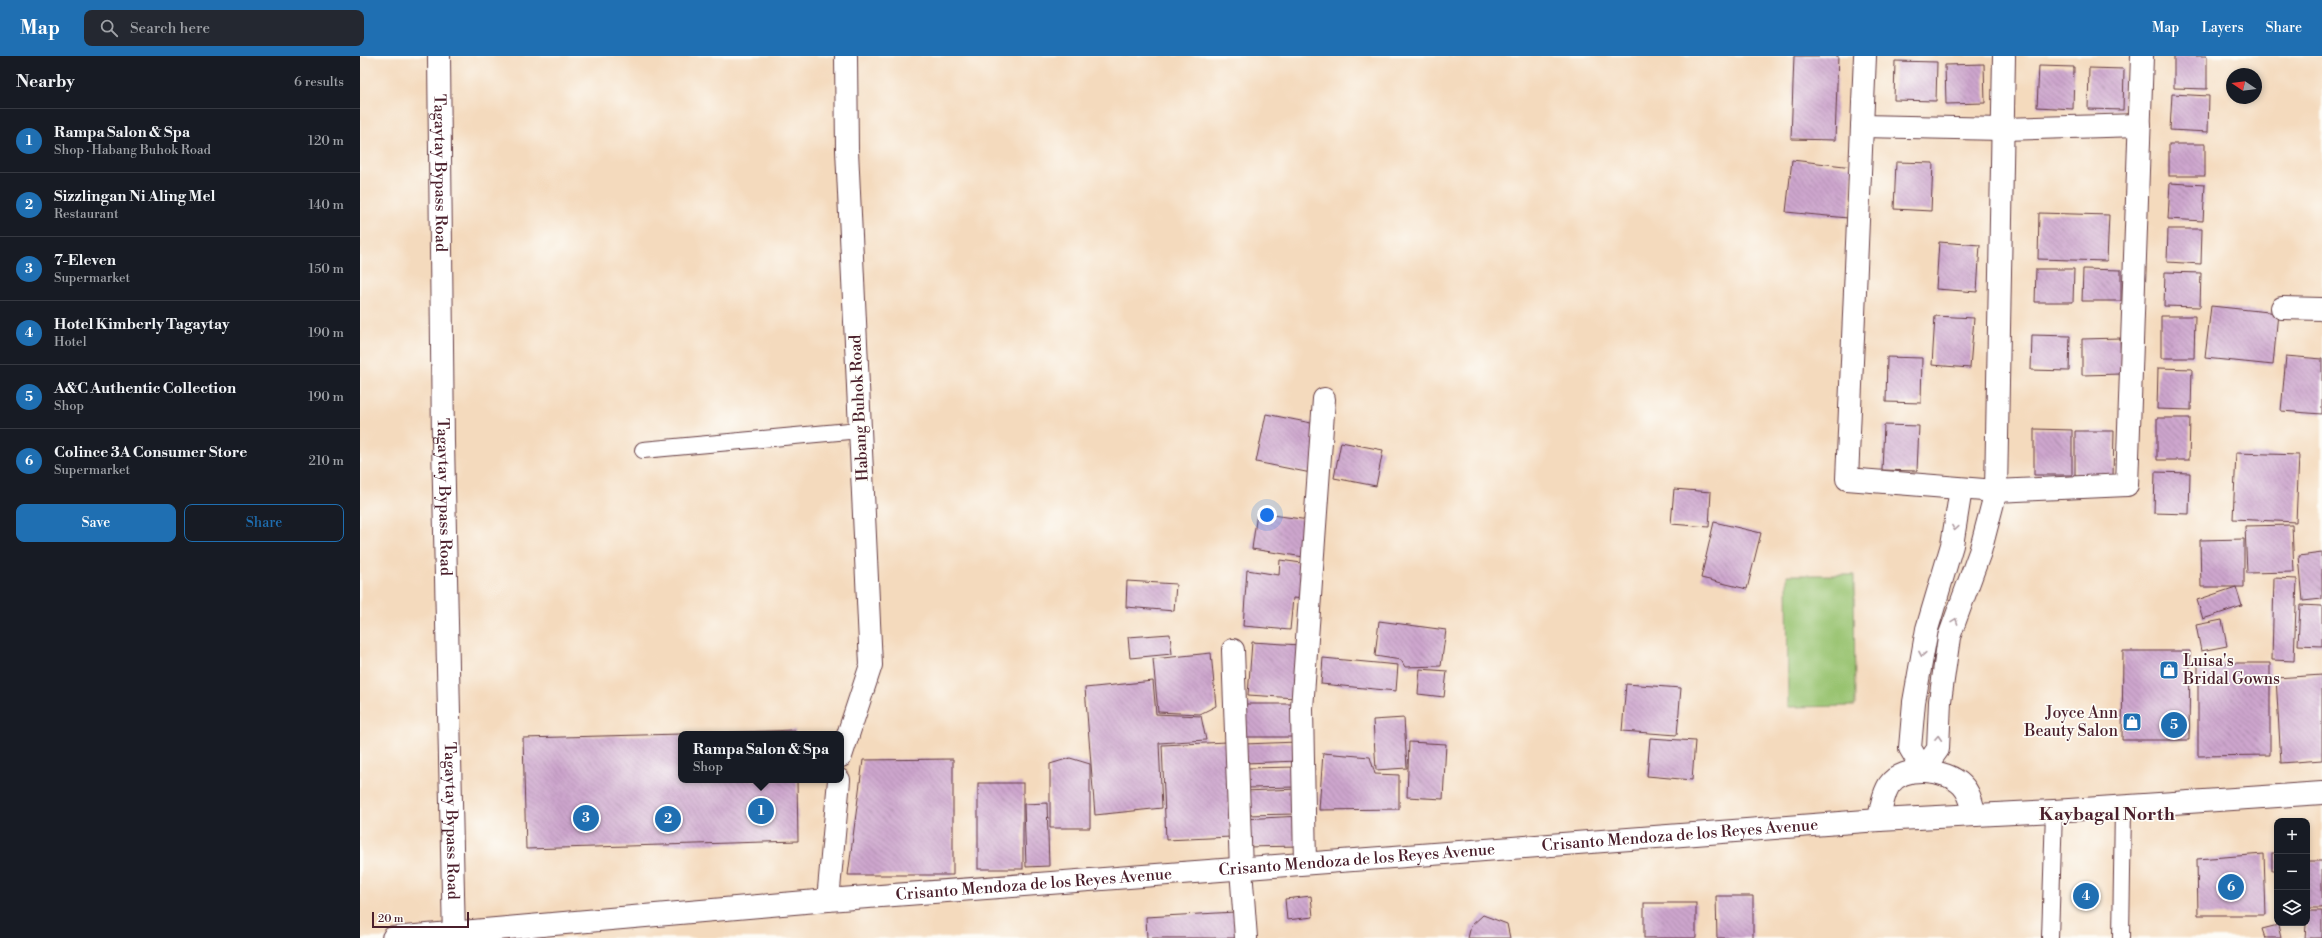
<!DOCTYPE html>
<meta charset="utf-8">
<style>
:root{--surface:#171b24;--page:#242831;--text:#f1f3f6;--muted:#9ea1a6;--line:#363941;--accent:#1f6fb2}
body{margin:0;font-family:"Libre Bodoni",serif;background:var(--page);color:var(--text)}
.controls{position:absolute;right:12px;bottom:12px;display:grid;overflow:hidden;border-radius:8px;box-shadow:0 2px 6px #0003}
.controls button{width:36px;height:36px;display:grid;place-items:center;padding:0;border:0;border-bottom:1px solid var(--line);background:var(--surface);color:var(--text);font:20px sans-serif}
.compass{position:absolute;left:1866px;top:12px;width:36px;height:36px;border-radius:50%;background:var(--surface);box-shadow:0 2px 6px #0003;rotate:283deg}
.scale{position:absolute;left:12px;bottom:10px;width:97px;box-sizing:border-box;padding-left:4px;border:2px solid #4a1f2b;border-top:0;font-size:11px;line-height:14px;white-space:nowrap;color:#4a1f2b;-webkit-text-stroke:3px #fdfcf7;paint-order:stroke}
.you{position:absolute;left:907px;top:459px;width:14px;height:14px;margin:-10px;border:3px solid #fff;border-radius:50%;background:#1a73e8;box-shadow:0 0 0 6px #1a73e833}
.badge{display:grid;place-items:center;width:26px;height:26px;border-radius:50%;background:var(--accent);color:#fff;font-size:13px;font-weight:700}
.pin{position:absolute;translate:-50% -50%;border:2px solid #fff;box-shadow:0 1px 4px #0006}
.popup{position:absolute;left:318px;top:675px;width:166px;height:52px;box-sizing:border-box;display:grid;place-content:center;border-radius:8px;background:var(--surface);filter:drop-shadow(0 1px 3px #0005);font-size:13px;white-space:nowrap;color:var(--muted)}
.popup b{font-size:15px;color:var(--text)}
.popup::after{content:'';position:absolute;left:50%;top:100%;margin-left:-8px;border:8px solid transparent;border-top-color:var(--surface)}
.list{margin:0;padding:0;list-style:none}
h2{display:flex;justify-content:space-between;align-items:center;height:52px;margin:0;padding:0 16px;font-size:17px}
h2 small{font-size:13px;font-weight:400;color:var(--muted)}
.list li{display:grid;grid-template-columns:26px 1fr auto;gap:12px;align-items:center;box-sizing:border-box;height:64px;padding:0 16px;border-top:1px solid var(--line)}
.list b{display:block;font-size:15px;white-space:nowrap}
.list p{margin:0;font-size:13px;white-space:nowrap;color:var(--muted)}
.list em{font-size:13px;font-style:normal;color:var(--muted)}
.actions{display:flex;gap:8px;padding:12px 16px}
.actions a{flex:1;padding:9px 0;border:1px solid var(--accent);border-radius:8px;text-align:center;font-size:14px;color:var(--accent)}
.actions .main{background:var(--accent);color:#fff}
.icon{flex:none;width:22px;height:22px;fill:none;stroke:currentColor;stroke-width:2;stroke-linecap:round;stroke-linejoin:round}
.map{position:relative;flex:none;width:1962px;height:882px;overflow:hidden}
header{display:flex;align-items:center;gap:24px;box-sizing:border-box;height:56px;padding:0 20px;background:var(--accent);color:#fff}
header strong{font-size:19px}
nav{display:flex;gap:22px;margin-inline-start:auto;font-size:14px}
.search{width:280px;height:36px;background:var(--page);display:flex;align-items:center;gap:10px;box-sizing:border-box;padding:0 14px;border-radius:8px;color:var(--muted);font-size:15px}
main{display:flex}
aside{flex:1;background:var(--surface)}
.map>svg:first-child{display:block}
.park{fill:#98c370;stroke:#71714e}
.building{fill:url(#building-back-hatch)}
.lines{fill:none;stroke-linecap:round;stroke-linejoin:round}
.lane-casing{stroke:#643b41;stroke-width:18}
.street-casing{stroke:#643b41;stroke-width:24}
.secondary-casing{stroke:#643b41;stroke-width:24}
.primary-casing{stroke:#643b41;stroke-width:24}
.lane{stroke:#fff;stroke-width:16}
.street{stroke:#fff;stroke-width:22}
.secondary{stroke:#fff;stroke-width:22}
.primary{stroke:#fff;stroke-width:22}
.oneway{stroke:#ae9aa0}
.labels{text-anchor:middle;dominant-baseline:central;stroke-width:3.5;stroke-linejoin:round;paint-order:stroke}
.street-label{font-size:16px;fill:#4a1f2b;stroke:#fdfcf7}
.poi-label{font-size:16px;fill:#4a1f2b;stroke:#fdfcf7;text-anchor:start}
.quarter-label{font-size:18px;font-weight:bold;fill:#4a1f2b;stroke:#fdfcf7}
</style>
<header>
<strong>Map</strong>
<div class="search"><svg class="icon" aria-label="search" viewBox="0 0 24 24"><circle cx="10" cy="10" r="6"/><path d="M15 15l6 6"/></svg>Search here</div>
<nav><a>Map</a><a>Layers</a><a>Share</a></nav>
</header>
<main>
<aside>
<h2>Nearby<small>6 results</small></h2>
<ul class="list">
<li><span class="badge">1</span><div><b>Rampa Salon &amp; Spa</b><p>Shop · Habang Buhok Road</p></div><em>120 m</em></li>
<li><span class="badge">2</span><div><b>Sizzlingan Ni Aling Mel</b><p>Restaurant</p></div><em>140 m</em></li>
<li><span class="badge">3</span><div><b>7-Eleven</b><p>Supermarket</p></div><em>150 m</em></li>
<li><span class="badge">4</span><div><b>Hotel Kimberly Tagaytay</b><p>Hotel</p></div><em>190 m</em></li>
<li><span class="badge">5</span><div><b>A&amp;C Authentic Collection</b><p>Shop</p></div><em>190 m</em></li>
<li><span class="badge">6</span><div><b>Colince 3A Consumer Store</b><p>Supermarket</p></div><em>210 m</em></li>
</ul>
<div class="actions"><a class="main">Save</a><a>Share</a></div>
</aside>
<div class="map">
<svg width="1962" height="882" viewBox="0 0 1962 882">
<defs>
<pattern id="building-back-hatch" width="6" height="6" patternUnits="userSpaceOnUse"><rect width="6" height="6" fill="#cda6cd"/><path d="M-1 5l2 2M0 0l6 6M5-1l2 2" fill="none" stroke="#a887a7"/></pattern>
</defs>
<rect width="100%" height="100%" fill="#fdfcf7"/>
<filter id="ink" filterUnits="userSpaceOnUse"><feTurbulence type="fractalNoise" baseFrequency=".025" numOctaves="2"/><feDisplacementMap in="SourceGraphic" scale="8" xChannelSelector="R" yChannelSelector="G"/><feConvolveMatrix kernelMatrix="1 2 1 2 8 2 1 2 1" color-interpolation-filters="sRGB"/></filter>
<filter id="wash" filterUnits="userSpaceOnUse"><feTurbulence type="fractalNoise" baseFrequency=".012" numOctaves="4" result="noise"/><feDisplacementMap in="SourceGraphic" scale="16" xChannelSelector="R" yChannelSelector="G"/><feGaussianBlur stdDeviation="0.9" result="paint"/><feColorMatrix in="noise" values="0 0 0 0 0 0 0 0 0 0 0 0 0 0 0 0 0 1.4 0 .05"/><feComposite in="paint" operator="in"/></filter>
<g filter="url(#wash)">
<rect width="100%" height="100%" fill="#f4dabd"/>
<path class="park" d="M1427 519H1494L1495 650 1428 651Z"/>
<g id="blocks">
<g class="building">
<path d="M1434 0H1478L1475 84 1431 83Z"/>
<path d="M1814 0H1847V33L1814 32Z"/>
<path d="M1535 5 1577 6 1576 45 1534 44Z"/>
<path d="M1624 8 1625 47 1586 48 1585 9Z"/>
<path d="M1679 10 1714 11 1713 53 1677 51Z"/>
<path d="M1729 12 1764 13 1763 54 1728 53Z"/>
<path d="M1812 38 1849 40 1848 76 1810 74Z"/>
<rect x="1809" y="88" width="36" height="32"/>
<path d="M1432 104 1493 111 1488 162 1426 156Z"/>
<path d="M1536 106 1573 107 1571 155 1534 153Z"/>
<path d="M1810 127 1845 129 1843 165 1808 163Z"/>
<path d="M1679 157 1749 159 1747 205 1678 203Z"/>
<path d="M1808 173H1842L1841 208 1807 206Z"/>
<path d="M1579 186 1620 189 1617 236 1576 233Z"/>
<path d="M1676 213H1714L1713 246H1675Z"/>
<path d="M1723 213 1761 214V245H1722Z"/>
<path d="M1805 216 1841 217 1840 251 1804 250Z"/>
<path d="M1851 250 1918 257 1913 309 1845 302Z"/>
<path d="M1575 260 1614 262 1610 312 1572 309Z"/>
<path d="M1801 260H1835L1834 302H1801Z"/>
<path d="M1672 279 1710 280 1709 315 1671 314Z"/>
<path d="M1760 282 1761 318 1722 319V283Z"/>
<path d="M1926 300 1962 303V358L1921 355Z"/>
<path d="M1527 301 1562 302 1561 347 1526 346Z"/>
<path d="M1798 312 1832 313 1831 354 1797 353Z"/>
<path d="M906 358 961 369 951 417 896 406Z"/>
<path d="M1797 362H1830L1829 404H1797Z"/>
<path d="M1524 369 1559 370 1557 415 1522 414Z"/>
<path d="M1674 373 1712 374V419H1674Z"/>
<path d="M1715 375H1754L1753 421 1715 420Z"/>
<path d="M981 386 1023 394 1016 430 974 422Z"/>
<path d="M1876 397 1939 399 1936 466 1873 463Z"/>
<path d="M1795 416 1830 417 1829 458 1794 457Z"/>
<path d="M1314 433 1351 436 1349 471 1311 468Z"/>
<path d="M897 457 949 464 944 501 892 493Z"/>
<path d="M1354 466 1401 477 1387 533 1341 522Z"/>
<path d="M1932 469 1934 516 1887 517 1885 470Z"/>
<path d="M1884 483V531H1841L1840 484Z"/>
<path d="M1962 497V543L1943 545 1939 500Z"/>
<path d="M920 504 949 508 947 543 933 542 930 574 883 570 887 514 919 519Z"/>
<path d="M1914 522 1937 523 1934 605 1912 604Z"/>
<path d="M767 525 816 528 814 555 766 551Z"/>
<path d="M1876 531 1882 550 1843 563 1837 544Z"/>
<path d="M1940 549 1962 550V590L1938 589Z"/>
<path d="M1862 564 1867 590 1841 595 1836 569Z"/>
<path d="M1019 565 1086 574 1081 610 1045 611 1041 604 1015 600Z"/>
<path d="M810 578 812 598 770 602 768 581Z"/>
<path d="M892 586 940 589 936 642 888 639Z"/>
<path d="M1763 595H1830L1829 684H1762Z"/>
<path d="M851 597 856 650 840 658 798 656 793 603Z"/>
<path d="M963 602 1038 609 1036 635 961 628Z"/>
<path d="M1838 607H1910V699L1838 700Z"/>
<path d="M1060 613 1087 615 1084 641 1058 638Z"/>
<path d="M1962 619V704L1921 707 1916 622Z"/>
<path d="M793 625 796 658 841 660 846 684 799 687 802 752 735 759 725 632Z"/>
<path d="M1266 628 1321 632 1317 679 1262 675Z"/>
<rect x="880" y="648" width="55" height="33"/>
<path d="M1044 662 1047 712 1016 714 1013 664Z"/>
<path d="M435 674V678H354V677Z"/>
<path d="M321 678V724H437L438 785 166 793 163 682Z"/>
<path d="M1290 682 1335 685 1332 724 1287 720Z"/>
<path d="M867 686 871 781 806 784 802 689Z"/>
<path d="M938 686 939 705 885 707 884 688Z"/>
<path d="M1049 686 1086 688 1083 743 1047 741Z"/>
<path d="M963 697 1010 701 1015 718 1039 719V753L959 754Z"/>
<path d="M710 702 730 708V772H690V708Z"/>
<path d="M593 703V819H488L503 704Z"/>
<path d="M937 711V731L887 732V712Z"/>
<rect x="618" y="727" width="45" height="86"/>
<path d="M939 733V758L883 759V735Z"/>
<path d="M687 747 689 810 666 811 664 748Z"/>
<path d="M941 760 942 790 884 791 882 763Z"/>
<rect x="1912" y="797" width="5" height="17"/>
<path d="M1904 798 1906 859H1838L1837 803Z"/>
<rect x="1947" y="805" width="15" height="47"/>
<path d="M951 840 953 861 927 864 925 843Z"/>
<path d="M1356 840H1393V882H1357Z"/>
<rect x="1284" y="847" width="52" height="35"/>
<path d="M1947 855H1962V882H1945Z"/>
<path d="M875 856 876 882H787L786 861Z"/>
<path d="M1123 859 1147 868 1150 882H1108L1111 870Z"/>
<path d="M1918 869 1921 882H1905L1902 873Z"/>
</g>
</g>
</g>
<g filter="url(#ink)">
<use href="#blocks" fill-opacity="0" stroke="#643b41" stroke-width="1"/>
<g class="lines">
<g class="lane-casing">
<g id="lane">
<path d="M283 394 500 374"/>
<path d="M1690 882 1694 755"/>
<path d="M1761 882 1763 751"/>
</g>
</g>
<g class="street-casing">
<g id="street">
<path d="M1505 0 1487 423 1636 435 1767 429 1782 0"/>
<path d="M1502 70 1642 73 1780 69"/>
<path d="M1922 252 1962 253"/>
<path d="M1601 433 1592 489 1567 573 1554 646 1550 692 1563 714 1578 693 1580 645 1589 581 1620 496 1636 435 1644 0"/>
<path d="M873 594 881 813 886 882"/>
<path d="M481 700 511 609 487 94 486 0"/>
<path d="M1519 764C1521 752 1523 739 1529 729 1544 708 1586 713 1602 729 1610 737 1612 748 1615 759"/>
<path d="M945 807 942 653 964 343"/>
<path d="M468 844 479 724"/>
</g>
</g>
<g class="secondary-casing">
<g id="secondary">
<path id="s1" d="M33 882 468 844 1519 764 1694 755 1962 737"/>
</g>
</g>
<g class="primary-casing">
<g id="primary">
<path id="s2" d="M79 0 83 386 94 882"/>
</g>
</g>
<use href="#lane" class="lane"/>
<use href="#street" class="street"/>
<use href="#secondary" class="secondary"/>
<use href="#primary" class="primary"/>
</g>
<defs><path id="oneway-chevron" d="M-2-3.5L2.5 0L-2 3.5" fill="none" stroke-width="1.6" stroke-linecap="round" stroke-linejoin="round"/></defs>
<g class="oneway">
<use href="#oneway-chevron" transform="translate(1595 472) rotate(99)"/>
<use href="#oneway-chevron" transform="translate(1595 565) rotate(-70)"/>
<use href="#oneway-chevron" transform="translate(1562 598) rotate(100)"/>
<use href="#oneway-chevron" transform="translate(1578 682) rotate(-87)"/>
</g>
</g>
<defs>
<g id="shop-square" transform="scale(1)"><rect x="-9" y="-9" width="18" height="18" rx="4" fill="#1f6fb2" stroke="#fdfcf7"/><path d="M-5-2.5h2.3a2.7 3.5 0 0 1 5.4 0H5L5.5 6h-11ZM-1.5-2.5h3a1.5 2.3 0 0 0-3 0Z" fill="#fff"/></g>
</defs>
<g fill-rule="evenodd">
<use href="#shop-square" x="1809" y="614"/>
<use href="#shop-square" x="1772" y="666"/>
</g>
<g class="labels">
<g class="street-label">
<text stroke="none"><textPath href="#s2" startOffset="117">Tagaytay Bypass Road</textPath></text>
<text transform="translate(499 352) rotate(-93)">Habang Buhok Road</text>
<text stroke="none"><textPath href="#s2" startOffset="441">Tagaytay Bypass Road</textPath></text>
<text stroke="none"><textPath href="#s2" startOffset="765">Tagaytay Bypass Road</textPath></text>
<text stroke="none"><textPath href="#s1" startOffset="1291">Crisanto Mendoza de los Reyes Avenue</textPath></text>
<text stroke="none"><textPath href="#s1" startOffset="967">Crisanto Mendoza de los Reyes Avenue</textPath></text>
<text stroke="none"><textPath href="#s1" startOffset="643">Crisanto Mendoza de los Reyes Avenue</textPath></text>
</g>
<g class="poi-label">
<text x="1823" y="605">Luisa's<tspan x="1823" dy="18">Bridal Gowns</tspan></text>
<text x="1758" y="657" text-anchor="end">Joyce Ann<tspan x="1758" dy="18">Beauty Salon</tspan></text>
</g>
<g class="quarter-label">
<text x="1747" y="758">Kaybagal North</text>
</g>
</g>
</svg>
<div class="controls">
<button>+</button>
<button>−</button>
<button><svg class="icon" aria-label="layers" viewBox="0 0 24 24"><path d="M12 4l9 5-9 5-9-5zM3 14l9 5 9-5"/></svg></button>
</div>
<svg class="compass" viewBox="-18 -18 36 36"><path d="M0-13l5 13h-10z" fill="#e53935"/><path d="M0 13l5-13h-10z" fill="#9ea1a6"/></svg>
<div class="scale">20 m</div>
<div class="you"></div>
<div class="pin badge" style="left:401px;top:755px">1</div>
<div class="popup"><b>Rampa Salon &amp; Spa</b>Shop</div>
<div class="pin badge" style="left:308px;top:763px">2</div>
<div class="pin badge" style="left:226px;top:762px">3</div>
<div class="pin badge" style="left:1726px;top:840px">4</div>
<div class="pin badge" style="left:1814px;top:669px">5</div>
<div class="pin badge" style="left:1871px;top:831px">6</div>
</div>
</main>
